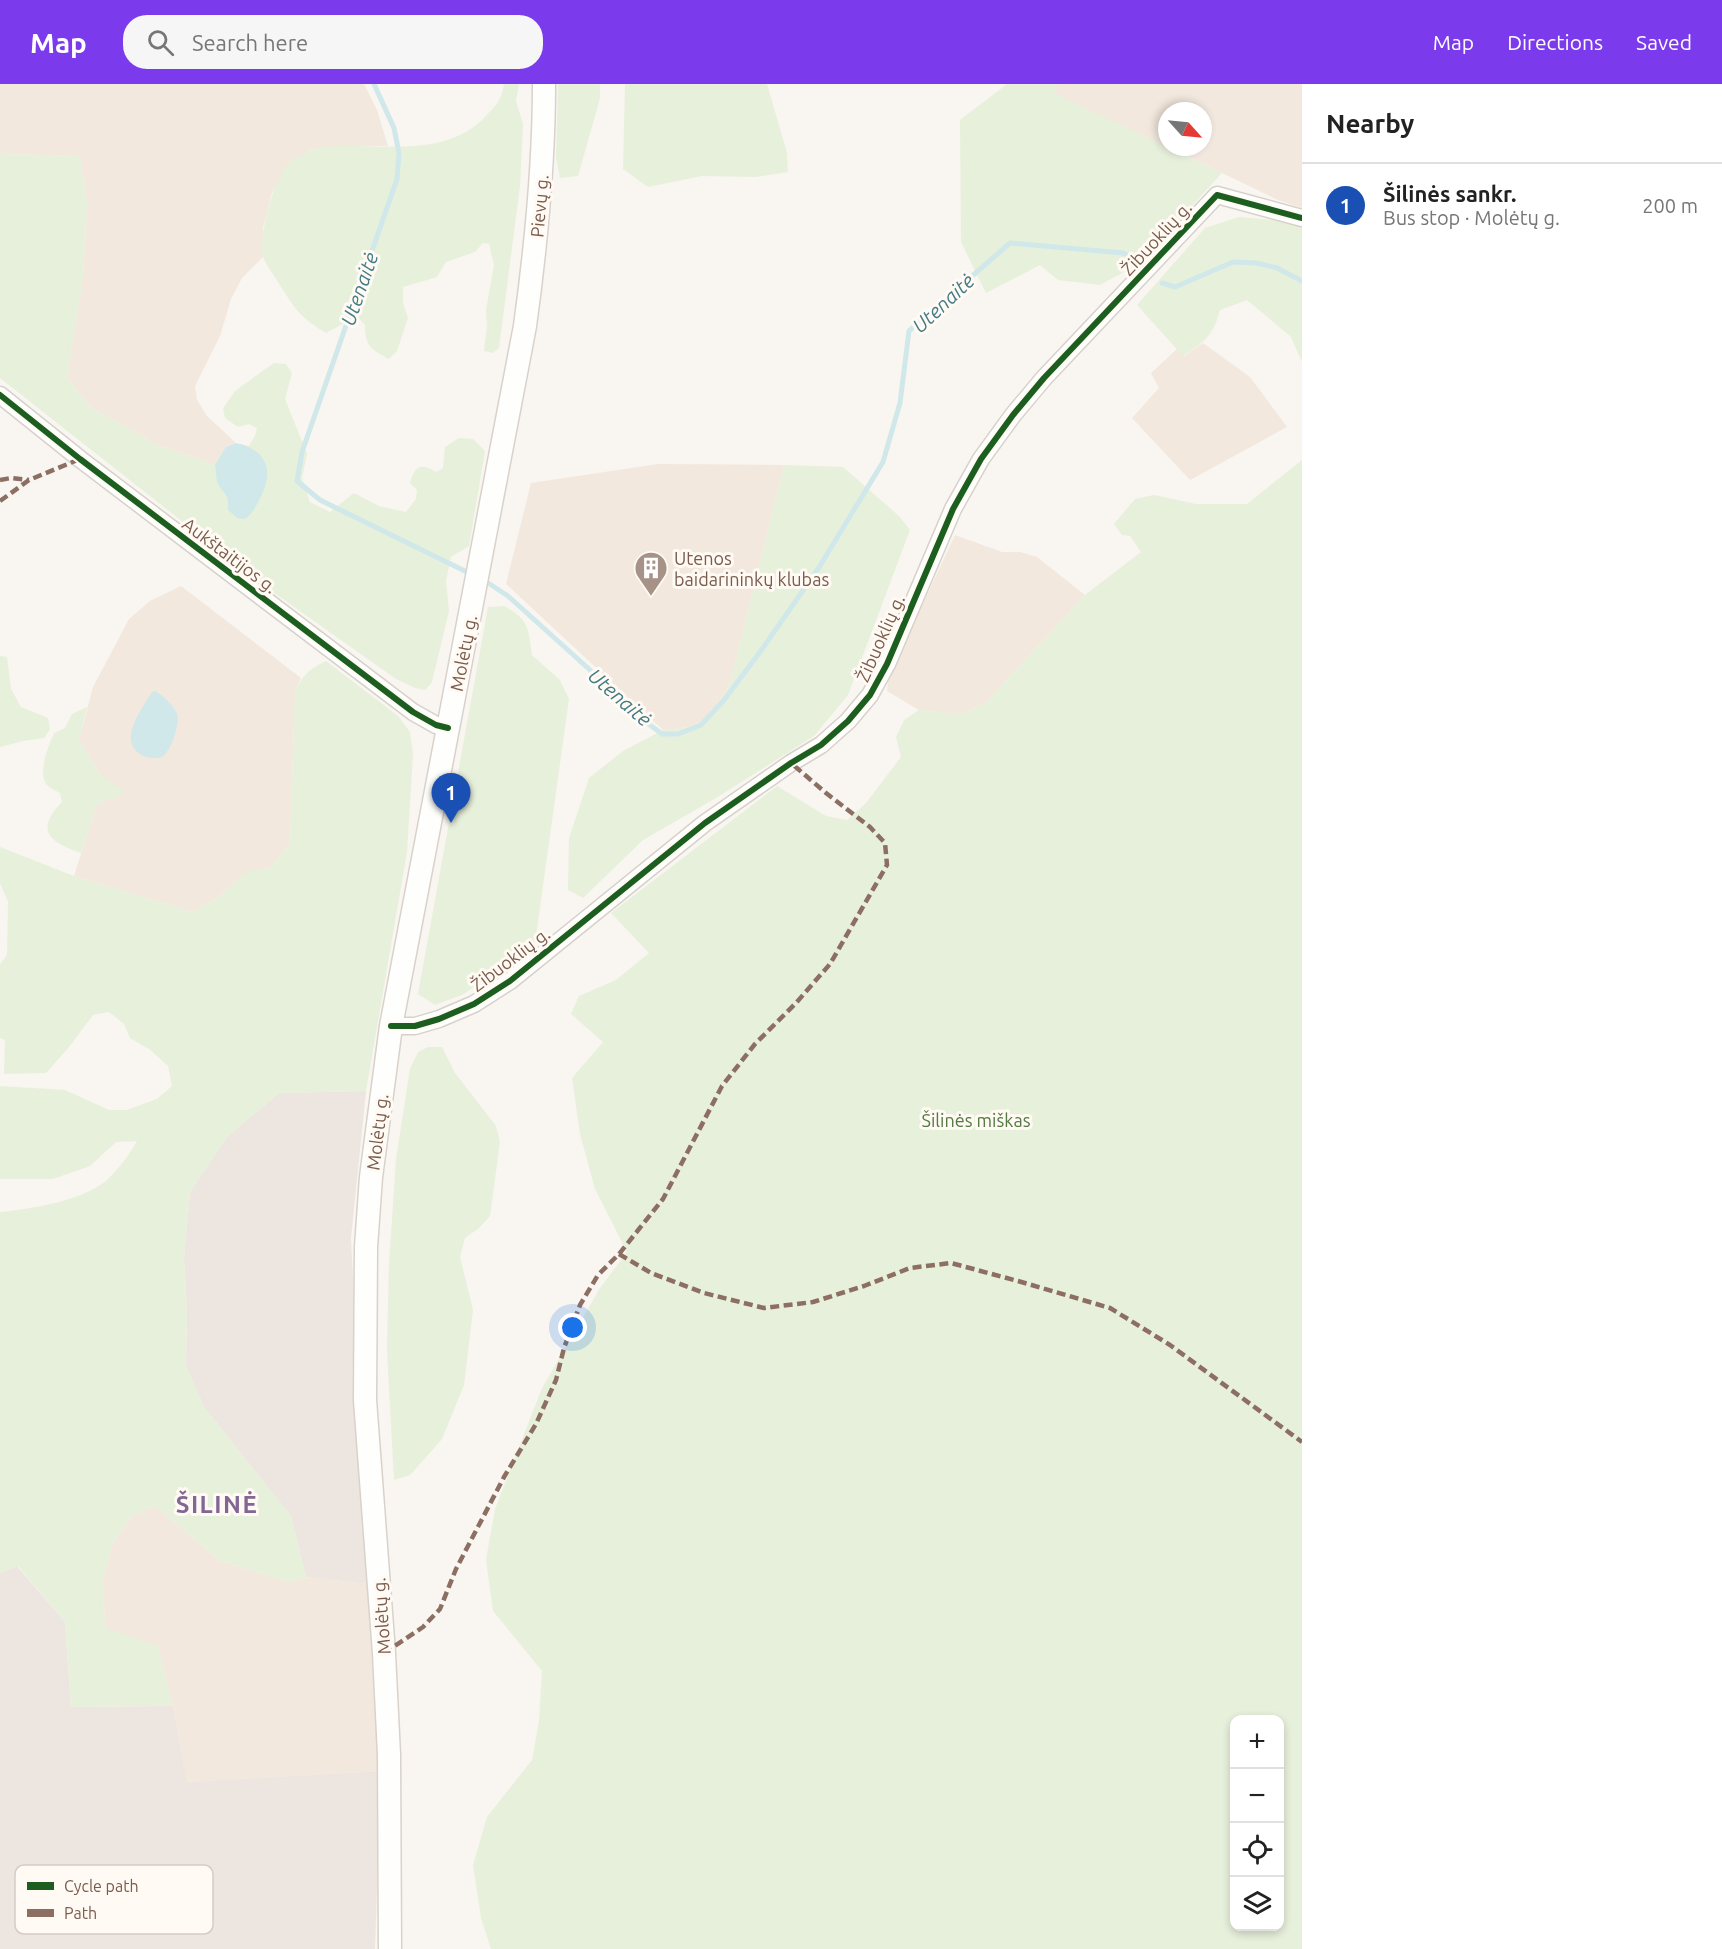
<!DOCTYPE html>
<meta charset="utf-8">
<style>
:root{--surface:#fff;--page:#f6f6f6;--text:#222;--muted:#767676;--line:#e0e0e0;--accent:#7c3aed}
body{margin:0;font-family:Ubuntu,sans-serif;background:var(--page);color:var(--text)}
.controls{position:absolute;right:18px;bottom:18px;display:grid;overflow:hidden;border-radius:12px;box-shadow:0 3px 9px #0003}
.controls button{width:54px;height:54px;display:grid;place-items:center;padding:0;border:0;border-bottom:2px solid var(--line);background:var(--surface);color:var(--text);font:30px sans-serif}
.compass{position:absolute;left:1158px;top:18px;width:54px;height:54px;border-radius:50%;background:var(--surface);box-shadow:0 3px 9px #0003;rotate:117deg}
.you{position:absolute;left:573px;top:1244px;width:21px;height:21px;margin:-15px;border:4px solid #fff;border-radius:50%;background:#1a73e8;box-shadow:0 0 0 9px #1a73e833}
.badge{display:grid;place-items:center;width:39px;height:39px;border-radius:50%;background:var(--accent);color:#fff;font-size:20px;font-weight:700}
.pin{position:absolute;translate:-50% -50px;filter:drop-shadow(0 2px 3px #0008)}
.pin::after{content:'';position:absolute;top:32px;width:21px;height:18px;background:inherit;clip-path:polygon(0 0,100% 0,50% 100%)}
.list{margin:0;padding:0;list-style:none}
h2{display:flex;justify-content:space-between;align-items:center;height:78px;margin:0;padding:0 24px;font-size:26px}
h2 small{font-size:20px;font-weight:400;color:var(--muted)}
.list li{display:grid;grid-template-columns:39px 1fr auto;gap:18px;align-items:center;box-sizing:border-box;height:84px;padding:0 24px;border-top:2px solid var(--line)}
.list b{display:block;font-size:22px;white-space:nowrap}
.list p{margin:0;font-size:20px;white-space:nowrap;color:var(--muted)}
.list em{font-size:20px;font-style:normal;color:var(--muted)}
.icon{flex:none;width:33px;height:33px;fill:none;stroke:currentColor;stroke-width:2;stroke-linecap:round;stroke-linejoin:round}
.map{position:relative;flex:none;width:1302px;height:1865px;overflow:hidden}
header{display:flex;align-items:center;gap:36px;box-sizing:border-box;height:84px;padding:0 30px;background:var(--accent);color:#fff}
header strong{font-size:28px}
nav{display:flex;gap:33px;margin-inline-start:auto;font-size:21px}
.search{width:420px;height:54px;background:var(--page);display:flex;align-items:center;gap:15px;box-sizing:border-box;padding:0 21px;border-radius:24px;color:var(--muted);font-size:22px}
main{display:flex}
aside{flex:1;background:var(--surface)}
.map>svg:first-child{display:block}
.residential{fill:#f2e8de}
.industrial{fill:#ede5e0}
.green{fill:#e7f0db;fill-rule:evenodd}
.water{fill:#d0e8ea}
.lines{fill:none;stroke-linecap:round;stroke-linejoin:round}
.stream{stroke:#d0e8ea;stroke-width:5}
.minor-casing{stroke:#d7d1cb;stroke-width:19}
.secondary-casing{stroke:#d9d2cb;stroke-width:25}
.minor{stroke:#fefefd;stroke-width:16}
.secondary{stroke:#fefefd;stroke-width:22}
.quiet{stroke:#8d6e63;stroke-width:4.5;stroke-dasharray:9 4.5;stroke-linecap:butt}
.cycleway-casing{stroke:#fffaf3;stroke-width:10}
.cycleway{stroke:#1b5e20;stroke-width:6}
.labels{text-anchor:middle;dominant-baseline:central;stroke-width:6;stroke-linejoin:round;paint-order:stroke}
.street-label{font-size:18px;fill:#7a5c4d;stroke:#fffaf3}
.poi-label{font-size:18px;fill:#7a5c4d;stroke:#fffaf3;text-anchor:start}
.park-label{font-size:18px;fill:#537a41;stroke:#fffaf3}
.water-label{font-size:20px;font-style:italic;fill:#437c86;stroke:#fffaf3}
.district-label{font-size:24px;font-weight:bold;letter-spacing:1.5px;fill:#846695;stroke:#fffaf3}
.key{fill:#fffaf3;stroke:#d7cbc1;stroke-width:1.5}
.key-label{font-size:16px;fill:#7a5c4d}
</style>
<header>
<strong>Map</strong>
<div class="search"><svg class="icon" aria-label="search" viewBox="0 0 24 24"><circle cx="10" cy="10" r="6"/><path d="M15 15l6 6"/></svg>Search here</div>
<nav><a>Map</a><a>Directions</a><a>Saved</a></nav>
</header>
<main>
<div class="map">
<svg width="1302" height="1865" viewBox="0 0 1302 1865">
<rect width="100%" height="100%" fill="#f9f5f0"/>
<g class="residential">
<path d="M0 0H364L377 26 388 62H342L312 65 289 79 272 109 263 144V173L242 194 231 215 220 252 195 302 197 316 207 332 236 359 226 363 215 381 158 361 90 323 67 294 83 193 87 120 80 72 4 70 0 68Z"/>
<path d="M1058 0H1302V124L1278 116 1168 63H1203V27H1167V63L1052 9Z"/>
<path d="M1203 259 1250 293 1287 343 1190 396 1132 334 1159 304 1151 289 1177 265 1184 272Z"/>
<path d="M658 380 784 381 731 596 724 611 703 636 689 643 663 646 506 500 531 399Z"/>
<path d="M955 451 1002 468H1020L1037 473 1085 511 985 620 960 630 919 626 887 607 889 592Z"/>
<path d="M181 502 301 594 295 608 290 760 270 784 247 788 220 812 193 828 74 792 96 722 106 716 119 713 100 690 79 656 93 603 129 535 150 517Z"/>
<path d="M155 1422 220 1477 288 1498 306 1493 368 1500 381 1687 187 1698 173 1622 158 1562 106 1545 102 1499 113 1459 132 1432Z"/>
</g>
<g class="industrial">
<path d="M366 1007 351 1154 368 1500 306 1493 291 1432 204 1323 186 1282 187 1228 184 1174 190 1108 227 1053 279 1009Z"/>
<path d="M17 1482 65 1538 71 1623 173 1622 187 1698 381 1687 375 1865H0V1489Z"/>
</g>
<g class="green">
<path d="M504 0H519L516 17 523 40 520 102 499 264 493 269 484 267 487 242 486 226 494 181 489 160 483 159 475 168 446 178 437 193 403 203V219L408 234 397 267 389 275C371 265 365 263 365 241L357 232 326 249C297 232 292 220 275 193 271 187 265 179 263 173 258 153 274 92 290 78 295 74 303 70 309 67 320 61 338 62 350 62 396 62 448 70 484 34 496 21 501 18 504 0Z"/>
<path d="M558 0H600V14L578 92 560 94 556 74Z"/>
<path d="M625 0H767L787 69 788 88 756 93 702 92 648 103 623 85Z"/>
<path d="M1007 0H1058L1053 9 1222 89 1139 180 1100 201 1058 196 1040 181 986 209 961 158 960 36Z"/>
<path d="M0 68 5 70 80 72 87 120 83 193 67 294 90 323 158 361 215 381C223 363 229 357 249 362L255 352 257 344 249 340 238 343 225 334 223 324 235 307 274 279 286 280 292 289 285 315 307 370 302 394 310 418 330 428 354 409 379 422 406 428 416 415 417 406 410 399C415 381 421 379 436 388L443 384 445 363 459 354 473 355 485 367 469 462 451 473 446 497 449 527 432 598 425 606 415 604 396 595 263 501 0 294Z"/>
<path d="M1239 133 1284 137 1302 142V278L1291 253 1247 216 1220 226C1214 250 1204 259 1183 272L1137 221 1205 144Z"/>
<path d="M1302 376V1865H491L481 1834 473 1781 487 1733 532 1676 539 1637 542 1587 493 1527 486 1476 495 1425 542 1304 600 1204 627 1168 595 1105 580 1050 572 994 603 958 571 930 579 912 616 896 649 869 611 829 777 702 826 732 847 736 866 719 901 673 896 653 904 636 919 626 960 630 985 620 1085 511 1141 468 1130 452 1122 451 1114 440 1135 415 1154 411 1196 420H1247ZM1234 1636H1280V1842H1234Z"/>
<path d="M784 381 843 383 899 432 910 446 848 611 814 652 716 714 643 756 583 814 568 806 569 754 589 694 623 667 663 646 689 643 703 636 724 611 731 596Z"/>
<path d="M504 522C529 536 528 543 532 571L560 596 569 615 535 859 464 910 435 921 418 910 488 523Z"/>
<path d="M0 572 7 573 11 605 21 623 48 634 50 645 44 654 23 657 0 663Z"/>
<path d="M326 577 398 632 410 648 413 669 407 768 366 1007 279 1009 227 1053 190 1108 184 1174 187 1228 186 1282 204 1323 291 1432 306 1493 288 1498 220 1477 155 1422 132 1432 113 1459 102 1499 106 1544 158 1562 173 1622 71 1623 65 1538 18 1482 0 1489V1128C31 1125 81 1117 106 1097 118 1086 129 1071 137 1057L116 1058 90 1082 53 1095H0V1002L65 1006 109 1026H127L157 1015 172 1002 168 982 149 965 130 954 124 940 109 928 93 931 69 963 46 989 4 990 5 956 0 954V880L7 871 8 818 0 799V763L74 792 193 828 220 812 247 787 270 784 290 760 295 608C303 590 310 585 326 577Z"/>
<path d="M87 623 79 656 100 690 123 706 120 713 106 716 96 722 81 769C50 758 34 747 62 718L60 709C56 707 50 704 47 701 37 690 49 660 54 649L65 644 72 630Z"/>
<path d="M428 963H442L455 989 496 1042 500 1058 490 1132 479 1144 465 1154 460 1173 473 1226 464 1301 442 1355 410 1391 394 1396 387 1266 389 1180 396 1075 410 985 418 968Z"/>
</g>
<g class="water">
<path d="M236 359C268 366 275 388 259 416 255 424 252 430 245 435L237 434 228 426C230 408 221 409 217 397 216 392 216 386 215 381L226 363Z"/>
<path d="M155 607C163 611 174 622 177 630 180 641 171 667 162 673 157 675 149 674 144 672 115 659 142 625 152 608Z"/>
</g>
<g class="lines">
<g class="stream">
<path d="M374 0 394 44 399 69 397 95 302 368 297 397 320 416 471 490"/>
<path d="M1162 199 1175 203 1233 178 1257 179 1277 184 1302 197"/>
<path d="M482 495 508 512 610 604 630 626 662 650H678L701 641 724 616 760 568 818 485 883 378 900 319 909 247 1010 159 1123 169 1134 174"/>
</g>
<g class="minor-casing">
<g id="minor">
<path d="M0 311 80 375 413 628 436 641 448 644"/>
<path d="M391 942H415L439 935 474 920 510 897 705 739 791 679 821 661 848 637 870 611 887 580 953 425 981 375 1013 331 1044 294 1217 111 1302 134"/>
</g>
</g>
<g class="secondary-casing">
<path id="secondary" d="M390 1865 389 1671 384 1569 365 1316 366 1163 371 1093 391 942 525 242C536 162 544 82 544 0"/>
</g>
<use href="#minor" class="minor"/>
<use href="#secondary" class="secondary"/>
<g class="quiet">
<path d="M0 396 11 394 29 396"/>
<path d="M0 417 29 396 80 375"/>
<path d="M619 1170 651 1189 704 1209 764 1224 813 1218 864 1202 910 1184 951 1179 1018 1197 1110 1224 1170 1261 1302 1358"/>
<path d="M384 1569 423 1543 440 1525 456 1485 504 1393 536 1340 556 1296 564 1264 580 1221 598 1191 619 1170 663 1115 722 1002 755 960 796 919 830 880 887 781 885 759 870 743 826 709 791 679"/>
</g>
<g class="cycleway-casing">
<g id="cycleway">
<path d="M0 311 80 375 413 628 436 641 448 644"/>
<path d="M391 942H415L439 935 474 920 510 897 705 739 791 679 821 661 848 637 870 611 887 580 953 425 981 375 1013 331 1044 294 1217 111 1302 134"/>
</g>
</g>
<use href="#cycleway" class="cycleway"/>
</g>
<defs>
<g id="building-pin" transform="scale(1.725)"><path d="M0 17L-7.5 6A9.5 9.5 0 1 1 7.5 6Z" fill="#a69286" stroke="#fffaf3"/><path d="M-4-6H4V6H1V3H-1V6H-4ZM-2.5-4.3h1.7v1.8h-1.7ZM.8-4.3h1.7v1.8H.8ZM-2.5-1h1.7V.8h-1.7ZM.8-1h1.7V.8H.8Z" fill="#fff"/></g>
</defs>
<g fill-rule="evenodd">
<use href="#building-pin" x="651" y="484"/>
</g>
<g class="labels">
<g class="street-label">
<text transform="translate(539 122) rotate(-85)">Pievų g.</text>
<text transform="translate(1156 154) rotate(-47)">Žibuoklių g.</text>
<text transform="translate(230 471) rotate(37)">Aukštaitijos g.</text>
<text transform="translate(880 554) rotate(-66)">Žibuoklių g.</text>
<text transform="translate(463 569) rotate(-79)">Molėtų g.</text>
<text transform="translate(510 875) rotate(-37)">Žibuoklių g.</text>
<text transform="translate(377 1048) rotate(-83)">Molėtų g.</text>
<text transform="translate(381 1532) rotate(-94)">Molėtų g.</text>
</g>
<g class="poi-label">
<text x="674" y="474">Utenos<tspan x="674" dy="21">baidarininkų klubas</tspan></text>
</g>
<g class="park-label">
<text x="976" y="1036">Šilinės miškas</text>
</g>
<g class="water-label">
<text transform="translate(359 205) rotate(-71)">Utenaitė</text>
<text transform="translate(943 219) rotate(-43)">Utenaitė</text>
<text transform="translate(620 613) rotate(41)">Utenaitė</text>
</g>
<g class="district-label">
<text x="217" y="1420">ŠILINĖ</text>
</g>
</g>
<rect x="15" y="1781" width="198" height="69" rx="9" class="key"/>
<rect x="27" y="1798" width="27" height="8" fill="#1b5e20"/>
<rect x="27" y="1825" width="27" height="8" fill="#8d6e63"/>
<g class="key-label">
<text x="64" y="1808">Cycle path</text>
<text x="64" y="1835">Path</text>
</g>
</svg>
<div class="controls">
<button>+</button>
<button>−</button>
<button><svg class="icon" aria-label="locate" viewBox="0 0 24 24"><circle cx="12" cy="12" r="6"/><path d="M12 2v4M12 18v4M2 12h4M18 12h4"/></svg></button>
<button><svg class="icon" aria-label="layers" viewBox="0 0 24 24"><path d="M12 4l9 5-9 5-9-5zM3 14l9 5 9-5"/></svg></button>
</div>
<svg class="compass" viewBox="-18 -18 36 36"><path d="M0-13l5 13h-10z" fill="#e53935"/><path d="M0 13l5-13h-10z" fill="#767676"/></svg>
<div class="you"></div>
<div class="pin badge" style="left:451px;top:739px;background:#1a4fb4">1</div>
</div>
<aside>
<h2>Nearby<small></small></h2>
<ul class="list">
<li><span class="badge" style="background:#1a4fb4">1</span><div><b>Šilinės sankr.</b><p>Bus stop · Molėtų g.</p></div><em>200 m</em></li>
</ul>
</aside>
</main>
